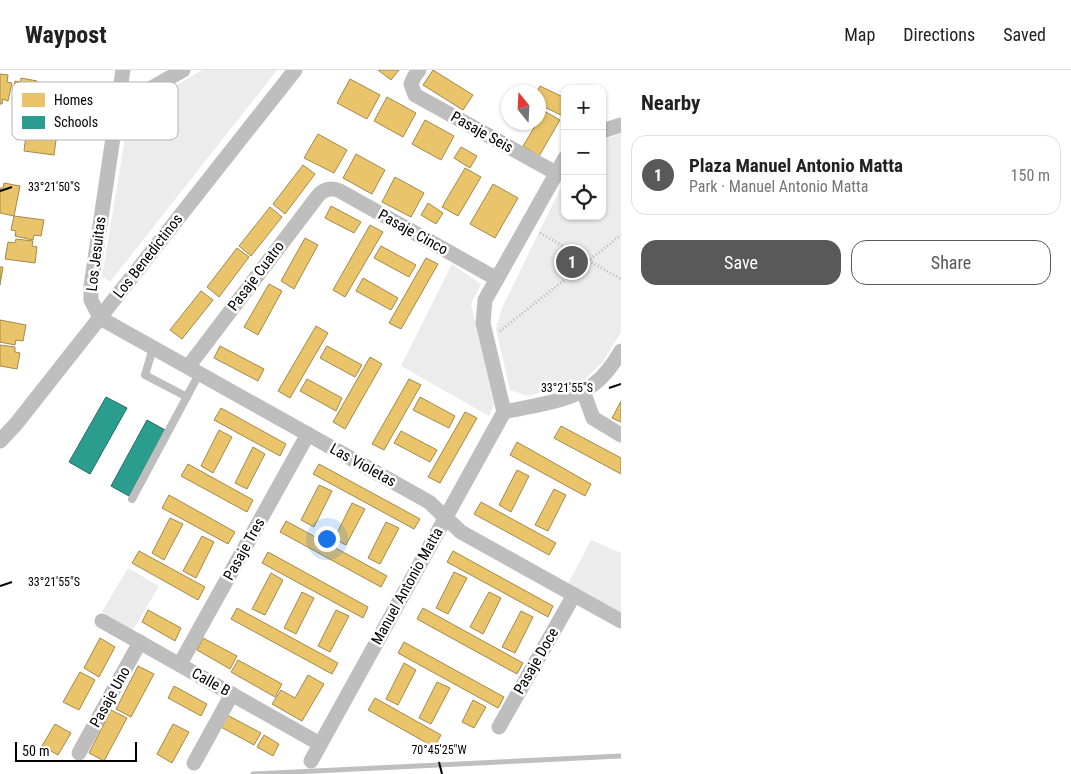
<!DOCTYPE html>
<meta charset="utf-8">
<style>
:root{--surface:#fff;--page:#f2f2f2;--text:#222;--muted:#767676;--line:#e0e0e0;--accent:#595959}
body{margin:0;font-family:"Roboto Condensed",sans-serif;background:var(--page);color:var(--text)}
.controls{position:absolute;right:15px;top:15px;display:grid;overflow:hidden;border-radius:10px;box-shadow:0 1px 4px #0004}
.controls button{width:45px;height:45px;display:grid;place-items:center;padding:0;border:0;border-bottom:1px solid var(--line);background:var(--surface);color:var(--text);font:25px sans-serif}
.compass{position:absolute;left:501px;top:15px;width:45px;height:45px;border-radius:50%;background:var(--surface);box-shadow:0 1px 4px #0004;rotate:342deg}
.scale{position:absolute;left:15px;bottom:12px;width:122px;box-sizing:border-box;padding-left:5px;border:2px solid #000;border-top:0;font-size:14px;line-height:18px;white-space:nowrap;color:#000;-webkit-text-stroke:4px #fff;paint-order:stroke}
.you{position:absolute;left:326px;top:468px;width:18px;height:18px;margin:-12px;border:4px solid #fff;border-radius:50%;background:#1a73e8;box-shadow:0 0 0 8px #1a73e833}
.badge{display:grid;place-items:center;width:32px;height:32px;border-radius:50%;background:var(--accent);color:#fff;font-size:16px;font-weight:700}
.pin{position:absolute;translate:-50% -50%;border:2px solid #fff;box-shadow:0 1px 5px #0006}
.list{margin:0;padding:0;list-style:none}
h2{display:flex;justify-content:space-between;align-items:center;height:65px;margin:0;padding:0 20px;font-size:21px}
h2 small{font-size:16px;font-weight:400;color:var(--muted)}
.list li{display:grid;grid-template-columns:32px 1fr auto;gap:15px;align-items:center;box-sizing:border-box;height:80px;margin:0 10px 10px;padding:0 10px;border:1px solid var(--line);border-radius:15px}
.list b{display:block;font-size:19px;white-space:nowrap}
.list p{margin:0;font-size:16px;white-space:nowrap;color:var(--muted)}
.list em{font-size:16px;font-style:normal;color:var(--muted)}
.actions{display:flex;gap:10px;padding:15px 20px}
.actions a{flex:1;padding:11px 0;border:1px solid var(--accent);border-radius:15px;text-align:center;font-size:18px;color:var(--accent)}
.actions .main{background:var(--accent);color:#fff}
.icon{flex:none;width:28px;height:28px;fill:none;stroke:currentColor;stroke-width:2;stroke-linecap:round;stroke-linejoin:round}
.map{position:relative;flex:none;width:621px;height:704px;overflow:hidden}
header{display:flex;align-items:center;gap:30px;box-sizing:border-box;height:70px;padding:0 25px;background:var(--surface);border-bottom:1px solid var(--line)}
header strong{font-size:24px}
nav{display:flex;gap:28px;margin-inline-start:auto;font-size:18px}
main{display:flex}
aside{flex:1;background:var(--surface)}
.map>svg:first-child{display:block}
.green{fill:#ececec}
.homes{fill:#e9c46a;stroke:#a3894a}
.schools{fill:#2a9d8f;stroke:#1d6e64}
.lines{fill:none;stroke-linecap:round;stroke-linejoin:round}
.stream{stroke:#bfbfbf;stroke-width:5}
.path{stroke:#b9b9b9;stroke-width:3;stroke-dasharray:1 2.5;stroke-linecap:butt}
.lane{stroke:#bebebe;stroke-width:8}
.street{stroke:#bebebe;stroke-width:15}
.ticks{fill:none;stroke:#000;stroke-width:2}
.labels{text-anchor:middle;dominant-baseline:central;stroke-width:5;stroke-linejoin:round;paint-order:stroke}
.street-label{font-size:15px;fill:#000;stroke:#fff}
.key{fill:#fff;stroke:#b2b2b2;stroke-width:1}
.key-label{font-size:14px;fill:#000}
.ticks-label{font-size:12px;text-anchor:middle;fill:#000;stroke:#fff;stroke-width:5;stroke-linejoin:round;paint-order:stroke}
</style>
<header>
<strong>Waypost</strong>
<nav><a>Map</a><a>Directions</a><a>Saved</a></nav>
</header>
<main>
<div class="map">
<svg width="621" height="704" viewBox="0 0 621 704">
<rect width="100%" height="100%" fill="#fff"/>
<g class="green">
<path d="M202 0H277L110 212 102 206 129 44Z"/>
<path d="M621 63V262L603 292 584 310 528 326 510 320 496 259 502 238 565 109V146H602V70Z"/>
<path d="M452 194 481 214 471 234 494 335 489 346 401 296Z"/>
<path d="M591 470 621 483V545L568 514Z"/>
<path d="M128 498 159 516 133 560 102 542Z"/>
</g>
<g class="homes">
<path d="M378 0H399L391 10Z"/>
<path d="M433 0 473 25 463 40 423 15Z"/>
<path d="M0 4 8 5 7 12 12 13 8 31 3 29 2 34H0Z"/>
<path d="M21 8 37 11 32 40 15 37 16 30 12 29 15 11 20 12Z"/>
<path d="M350 9 380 25 367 49 337 33Z"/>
<path d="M540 16 565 28 563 46 538 34V22H537Z"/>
<path d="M387 27 416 43 403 67 374 51Z"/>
<path d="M544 41 560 50 539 86 523 76Z"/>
<path d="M425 50 454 66 441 90 412 74Z"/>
<path d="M34 61 52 64 51 69 56 70 54 85 24 81 26 65 34 66Z"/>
<path d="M318 64 347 80 334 103 304 88Z"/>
<path d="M461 77 477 86 470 98 454 88Z"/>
<path d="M356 84 385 100 372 124 343 108Z"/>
<path d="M303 95 315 104 285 144 273 134Z"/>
<path d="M465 98 481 107 458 146 442 137Z"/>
<path d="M395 107 424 123 411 147 382 132Z"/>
<path d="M4 113 20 116 14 146 0 143V118H3Z"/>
<path d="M493 114 518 128 495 168 470 154Z"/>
<path d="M428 133 443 143 436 154 421 145Z"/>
<path d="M331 136 361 152 354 163 325 148Z"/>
<path d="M270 137 282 147 251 186 239 176Z"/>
<path d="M14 146 44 150 41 166 34 165 33 170 15 166 16 161 11 160Z"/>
<path d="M370 155 383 162 345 227 333 220Z"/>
<path d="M305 168 318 175 294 219 281 211Z"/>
<path d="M16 169 33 171 32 176 37 177 35 193 5 189 8 172 15 173Z"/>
<path d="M381 176 416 195 409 207 374 188Z"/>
<path d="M237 178 249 187 219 227 207 217Z"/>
<path d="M426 188 438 194 401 259 389 253Z"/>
<path d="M0 197H3L0 215Z"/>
<path d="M363 208 398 228 391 240 356 221Z"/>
<path d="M269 214 282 221 258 265 244 257Z"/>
<path d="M201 221 213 230 182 269 170 260Z"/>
<path d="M0 250 26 255 23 271 16 270 15 275 0 272Z"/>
<path d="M316 256 328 263 290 328 278 321Z"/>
<path d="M0 275 15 277V282L20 283 17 299 0 296Z"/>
<path d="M220 276 264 299 258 311 214 288Z"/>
<path d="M327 276 362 295 355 307 320 288Z"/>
<path d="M370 287 382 294 345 359 333 352Z"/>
<path d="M307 309 342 328 336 341 300 321Z"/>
<path d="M409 309 421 315 384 380 372 374Z"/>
<path d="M420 327 455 346 449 358 413 340Z"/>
<path d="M621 331V352L612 348Z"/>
<path d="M221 338 286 374 280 386 214 350Z"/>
<path d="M465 342 477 348 440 413 428 407Z"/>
<path d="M561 356 621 388V404L554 368Z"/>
<path d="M219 360 232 367 213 403 201 396Z"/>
<path d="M401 361 437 380 430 392 394 373Z"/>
<path d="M517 372 591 414 585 426 510 385Z"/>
<path d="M253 377 265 384 247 419 235 413Z"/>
<path d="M188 394 253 430 247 442 181 406Z"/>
<path d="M319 394 420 449 414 459 313 404Z"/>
<path d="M517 400 529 406 511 442 499 435Z"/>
<path d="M319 415 332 421 314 457 301 450Z"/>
<path d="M554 419 566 425 548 461 535 455Z"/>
<path d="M169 425 235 462 228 474 162 438Z"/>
<path d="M481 432 556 473 549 485 474 444Z"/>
<path d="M352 433 365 439 346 475 334 469Z"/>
<path d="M170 448 183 454 164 490 152 483Z"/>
<path d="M286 451 387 506 381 517 280 462Z"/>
<path d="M386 452 399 458 380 494 368 488Z"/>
<path d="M202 466 214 472 196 508 183 501Z"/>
<path d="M139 481 205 517 198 530 132 493Z"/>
<path d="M453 481 553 536 548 547 447 492Z"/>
<path d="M268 482 368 537 363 548 262 493Z"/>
<path d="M454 502 467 508 448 544 436 538Z"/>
<path d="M271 503 283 510 265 545 252 539Z"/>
<path d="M302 522 314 528 296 564 284 558Z"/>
<path d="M489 522 501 528 483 564 470 557Z"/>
<path d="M237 538 338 593 332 604 231 549Z"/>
<path d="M423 538 523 593 517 604 417 549Z"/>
<path d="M148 540 181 558 175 571 142 552Z"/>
<path d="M336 540 349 546 330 582 318 576Z"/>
<path d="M521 541 533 547 515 583 502 577Z"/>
<path d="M100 568 115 577 99 607 84 598Z"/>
<path d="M203 568 237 586 230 599 197 580Z"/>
<path d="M404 572 504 627 498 638 398 583Z"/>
<path d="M238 590 282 614 275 627 231 602Z"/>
<path d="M404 593 416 600 398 635 386 629Z"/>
<path d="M138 596 154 604 131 647 116 639Z"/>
<path d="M80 602 95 610 79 640 63 632Z"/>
<path d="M308 605 324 614 302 651 272 634 281 620 295 628Z"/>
<path d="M437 612 450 618 431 654 419 648Z"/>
<path d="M174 616 207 634 201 646 168 628Z"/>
<path d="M375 628 441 665 434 677 368 640Z"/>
<path d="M473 630 486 637 474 658 462 652Z"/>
<path d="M111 640 127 648 104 691 89 683Z"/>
<path d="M227 645 261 663 254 675 221 657Z"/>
<path d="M55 654 71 663 58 685 42 676Z"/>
<path d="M173 654 189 662 172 693 157 684Z"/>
<path d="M264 665 279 674 273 686 257 677Z"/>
</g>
<g class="schools">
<path d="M106 327 127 338 90 404 69 392Z"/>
<path d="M147 350 165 360 129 426 111 416Z"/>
</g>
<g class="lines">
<path class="stream" d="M253 704 621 686"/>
<g class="path">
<path d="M540 163 621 209"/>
<path d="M500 261 621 165"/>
</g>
<g class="lane">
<path d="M153 278 145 305 187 327"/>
<path d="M132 429 199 304"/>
</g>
<g class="street">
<path d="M123 0 91 216V230L100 248 429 432 461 462 621 551"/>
<path d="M419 0 414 7 411 14 415 25 556 103"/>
<path d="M117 38 183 0"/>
<path d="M602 61 621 55"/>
<path d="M188 297 317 127C323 119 331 117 340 121L497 209"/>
<path d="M583 321 593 348 621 365"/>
<path d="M504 342C530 336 573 331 594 314 606 305 614 293 621 281"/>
<path d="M0 371 16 354 295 0"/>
<path d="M102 551 320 674"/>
<path d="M180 594 308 364"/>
<path d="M499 657 574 525"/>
<path d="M79 683 140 572"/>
<path d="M311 691 504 342 483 253 485 230 565 88"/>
<path d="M194 693 232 624"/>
</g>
</g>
<path class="ticks" d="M0 121 12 117M609 318 621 314M0 516 12 512M439 692 442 704"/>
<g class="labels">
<g class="street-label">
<text transform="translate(482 62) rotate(29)">Pasaje Seis</text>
<text transform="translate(413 162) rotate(29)">Pasaje Cinco</text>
<text transform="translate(96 184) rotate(-83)">Los Jesuitas</text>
<text transform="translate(148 186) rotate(-52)">Los Benedictinos</text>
<text transform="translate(256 206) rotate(-53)">Pasaje Cuatro</text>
<text transform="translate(363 395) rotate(29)">Las Violetas</text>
<text transform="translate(244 479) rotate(-61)">Pasaje Tres</text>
<text transform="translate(407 516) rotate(-61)">Manuel Antonio Matta</text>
<text transform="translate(536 591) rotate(-60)">Pasaje Doce</text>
<text transform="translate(211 612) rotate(29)">Calle B</text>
<text transform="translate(110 627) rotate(-61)">Pasaje Uno</text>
</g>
</g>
<rect x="12" y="12" width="166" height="58" rx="8" class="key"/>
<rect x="22" y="23" width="23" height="14" fill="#e9c46a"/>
<rect x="22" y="46" width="23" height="13" fill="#2a9d8f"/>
<g class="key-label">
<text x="54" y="35">Homes</text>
<text x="54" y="57">Schools</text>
</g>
<g class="ticks-label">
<text x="54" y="121">33°21'50"S</text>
<text x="567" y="322">33°21'55"S</text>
<text x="54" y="516">33°21'55"S</text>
<text x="439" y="684">70°45'25"W</text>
</g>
</svg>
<div class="controls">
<button>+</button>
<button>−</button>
<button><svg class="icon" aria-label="locate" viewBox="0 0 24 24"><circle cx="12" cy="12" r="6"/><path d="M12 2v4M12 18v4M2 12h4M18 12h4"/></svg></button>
</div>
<svg class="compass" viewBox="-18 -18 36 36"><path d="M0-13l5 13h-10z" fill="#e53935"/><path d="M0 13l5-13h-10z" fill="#767676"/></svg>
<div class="scale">50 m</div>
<div class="you"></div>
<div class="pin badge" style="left:572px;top:192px">1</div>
</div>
<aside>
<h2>Nearby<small></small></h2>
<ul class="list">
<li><span class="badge">1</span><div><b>Plaza Manuel Antonio Matta</b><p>Park · Manuel Antonio Matta</p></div><em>150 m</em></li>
</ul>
<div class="actions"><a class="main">Save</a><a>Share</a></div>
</aside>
</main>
